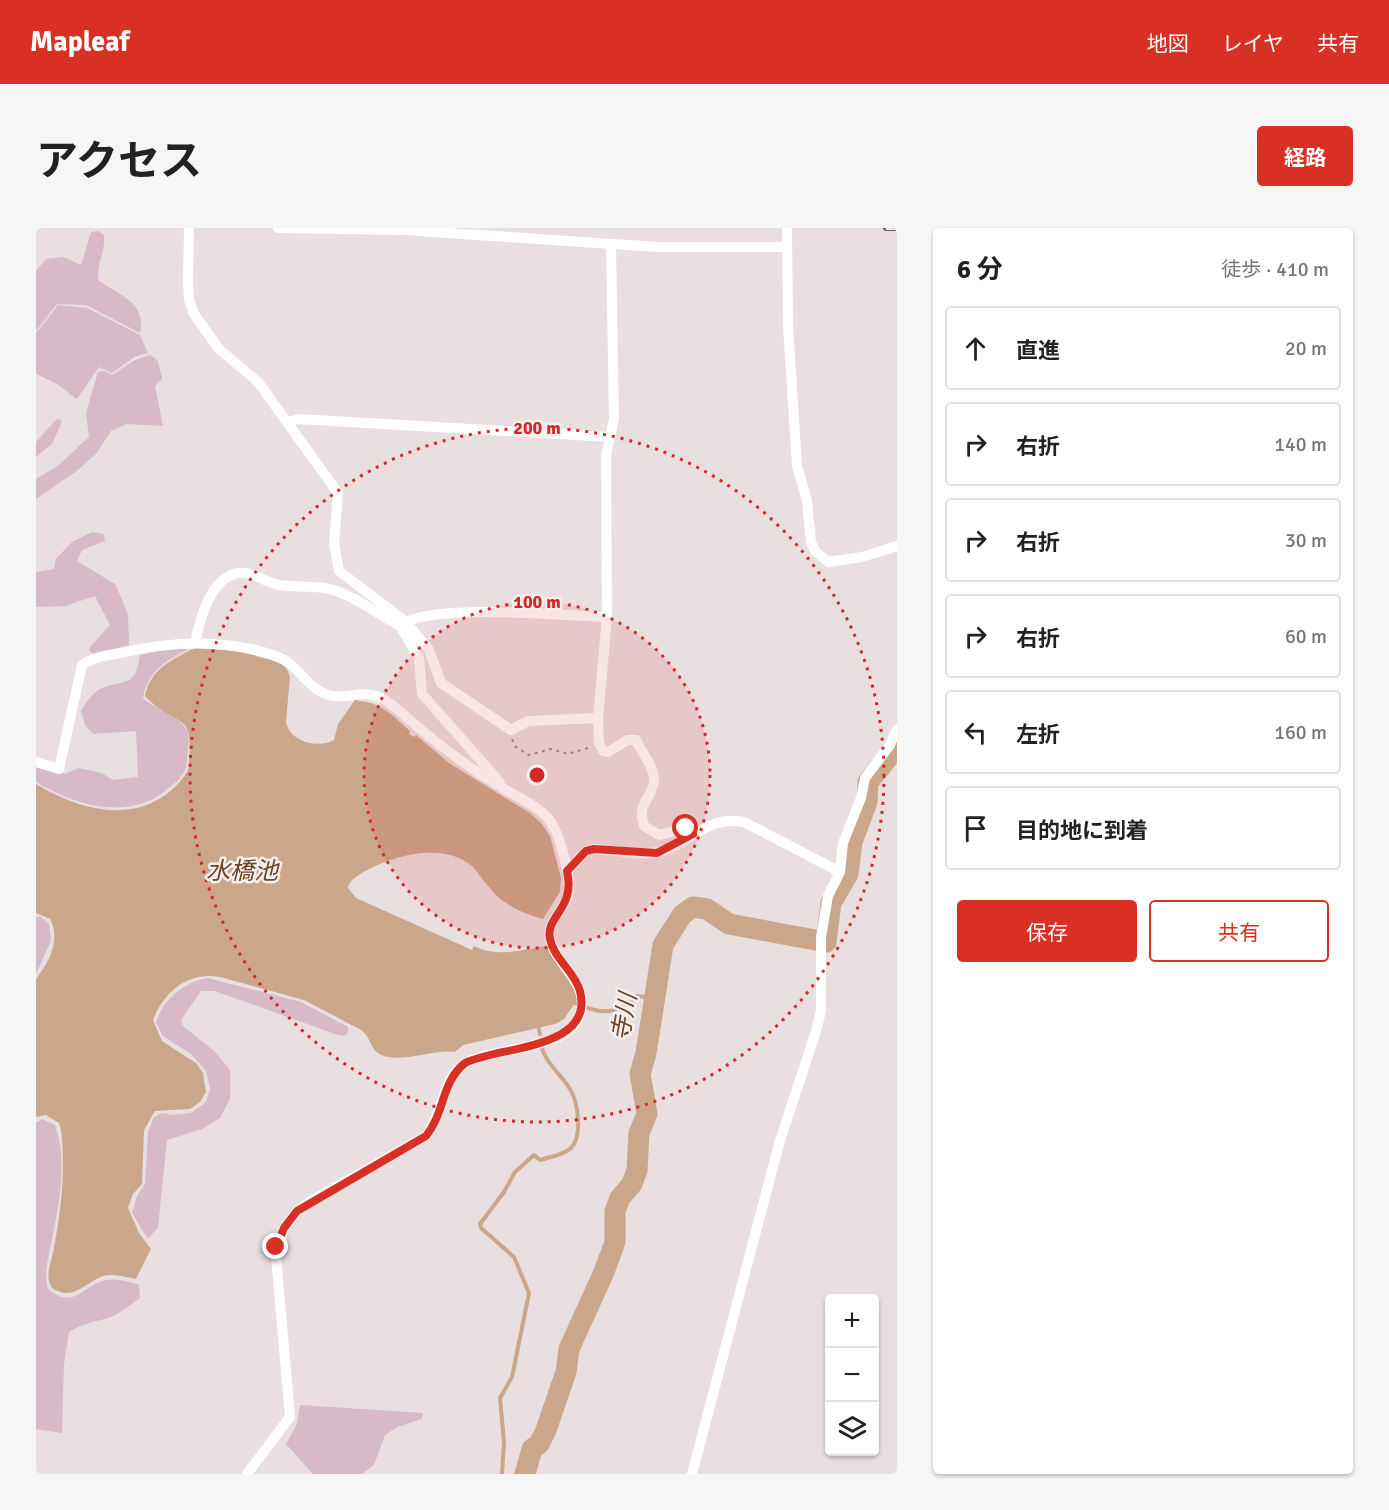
<!DOCTYPE html>
<html lang="ja">
<meta charset="utf-8">
<style>
:root{--surface:#fff;--page:#f6f6f6;--text:#222;--muted:#767676;--line:#e0e0e0;--accent:#d93025}
body{margin:0;font-family:Signika,"Noto Sans JP",sans-serif;background:var(--page);color:var(--text)}
.controls{position:absolute;right:18px;bottom:18px;display:grid;overflow:hidden;border-radius:6px;box-shadow:0 2px 4px #0004}
.controls button{width:54px;height:54px;display:grid;place-items:center;padding:0;border:0;border-bottom:2px solid var(--line);background:var(--surface);color:var(--text);font:30px sans-serif}
.stop{position:absolute;width:18px;height:18px;margin:-14px;border:4px solid #d93025;border-radius:50%;background:#fff}
.stop.end{background:#d93025;border-color:#fff;box-shadow:0 2px 6px #0008}
.list{margin:0;padding:0;list-style:none}
h2{display:flex;justify-content:space-between;align-items:center;height:78px;margin:0;padding:0 24px;font-size:26px}
h2 small{font-size:20px;font-weight:400;color:var(--muted)}
.list li{display:grid;grid-template-columns:39px 1fr auto;gap:18px;align-items:center;box-sizing:border-box;height:84px;margin:0 12px 12px;padding:0 12px;border:2px solid var(--line);border-radius:6px}
.list b{display:block;font-size:22px;white-space:nowrap}
.list em{font-size:20px;font-style:normal;color:var(--muted)}
.actions{display:flex;gap:12px;padding:18px 24px}
.actions a{flex:1;padding:14px 0;border:2px solid var(--accent);border-radius:6px;text-align:center;font-size:21px;color:var(--accent)}
.actions .main{background:var(--accent);color:#fff}
.icon{flex:none;width:33px;height:33px;fill:none;stroke:currentColor;stroke-width:2;stroke-linecap:round;stroke-linejoin:round}
.map{position:relative;flex:none;width:861px;height:1246px;overflow:hidden;border-radius:6px}
header{display:flex;align-items:center;gap:36px;box-sizing:border-box;height:84px;padding:0 30px;background:var(--accent);color:#fff}
header strong{font-size:28px}
nav{display:flex;gap:33px;margin-inline-start:auto;font-size:21px}
.intro{display:flex;align-items:center;justify-content:space-between;box-sizing:border-box;height:144px;padding:0 36px}
h1{margin:0;font-size:42px}
.button{padding:15px 27px;border-radius:6px;background:var(--accent);color:#fff;font-size:21px;font-weight:700}
main{display:flex;gap:36px;padding:0 36px}
aside{flex:1;background:var(--surface);border-radius:6px;box-shadow:0 2px 4px #0004}
.map>svg:first-child{display:block}
.green{fill:#d8b9c7}
.water{fill:#caa78a}
.lines{fill:none;stroke-linecap:round;stroke-linejoin:round}
.stream{stroke:#caa78a;stroke-width:4}
.river{stroke:#caa78a;stroke-width:21}
.path{stroke:#aa8283;stroke-width:2;stroke-dasharray:3 4.5;stroke-linecap:butt}
.street{stroke:#fff;stroke-width:10}
.rail-casing{stroke:#735c5b;stroke-width:6}
.rail{stroke:#f6eff0;stroke-width:4;stroke-dasharray:11;stroke-linecap:butt}
.route{stroke:#d93025;stroke-width:8}
.ring{fill:none;stroke:#d62828;stroke-width:3;stroke-dasharray:3 6}
.labels{text-anchor:middle;dominant-baseline:central;stroke-width:5;stroke-linejoin:round;paint-order:stroke}
.water-label{font-size:24px;font-style:italic;fill:#6d4421;stroke:#f6eff0}
.centre{fill:#d62828;stroke:#f6eff0;stroke-width:3}
.ring-label{font-size:18px;text-anchor:middle;font-weight:bold;fill:#d62828;stroke:#f6eff0;stroke-width:5;stroke-linejoin:round;paint-order:stroke}
</style>
<header>
<strong>Mapleaf</strong>
<nav><a>地図</a><a>レイヤ</a><a>共有</a></nav>
</header>
<div class="intro"><h1>アクセス</h1><a class="button">経路</a></div>
<main>
<div class="map">
<svg width="861" height="1246" viewBox="0 0 861 1246">
<rect width="100%" height="100%" fill="#e9dfe0"/>
<g class="green">
<path d="M62 3 68 7C70 24 59 38 63 53 85 68 110 74 104 105L50 77 21 76 0 103V43L10 31 27 29 45 37 55 4Z"/>
<path d="M22 77 51 80 104 107 112 125 100 128 76 145 63 139 41 171 21 156 0 146V105Z"/>
<path d="M114 127 122 133 126 151 119 158 127 198 90 196 75 203 60 226 42 242 0 271V251L23 237 53 209 50 185 62 144 68 143 76 147 99 132Z"/>
<path d="M22 190 26 194 16 216 0 229V214Z"/>
<path d="M56 304 68 306 69 313 46 322 41 333 79 356 92 386 93 417 58 426 53 423 54 419 74 397 59 368 29 378 0 379V344L18 341 20 331 36 314Z"/>
<path d="M131 419H156C133 431 111 442 107 470 119 482 140 485 149 499 155 507 152 521 151 530 151 545 144 551 133 560 93 594 41 578 0 554V538L29 546 42 540 66 545 77 552 102 549 100 503 57 506 49 497 45 483C50 475 55 466 64 461 86 451 100 461 104 427Z"/>
<path d="M0 689H5L13 696 15 713 0 746Z"/>
<path d="M172 750 265 774 312 799V804L308 808 302 807 179 763H165L145 792 147 798 178 823 194 842V871L184 890 166 901 131 912 122 999 112 1011 96 985 101 968 109 956 112 904 118 889 126 885 137 887 155 885 170 874 174 861 170 843 155 826 127 808 120 794C127 772 149 753 172 750Z"/>
<path d="M6 891 19 897C32 932 23 976 16 1011 13 1028 7 1045 12 1061 39 1083 45 1057 71 1052 81 1050 94 1054 103 1057L104 1070C95 1076 85 1085 75 1089 57 1095 50 1094 33 1104L28 1136 26 1205 0 1201V895Z"/>
<path d="M264 1177 387 1185 386 1191 361 1199 349 1207 338 1237 326 1246H277L250 1216 261 1196Z"/>
</g>
<path class="water" d="M159 420 202 423 249 436 254 449 250 494C254 514 282 521 298 512L302 496 321 469 322 473C344 473 358 489 374 503L373 506 378 509 380 507 413 535 494 585 506 596 514 608 525 650 524 664 507 691C487 685 466 677 453 659 447 653 442 644 436 638 410 616 367 625 339 638 330 643 313 650 312 660L320 670 436 722 438 718C462 730 484 722 510 718L539 760 541 772 528 791 519 796 427 817 419 824C398 820 359 838 342 825 334 819 334 808 325 802L268 772 184 749C153 743 128 763 117 792L126 813 160 835 167 845 170 864 164 874 154 881 119 883 108 902 106 956 97 966 92 980 103 1005 115 1021 100 1051C90 1049 77 1045 67 1048 48 1055 37 1074 16 1060 9 1049 14 1037 17 1025 25 983 30 943 25 901L23 895 10 887 0 889V751C13 734 25 712 14 691L0 685V556C50 587 115 599 152 543 160 477 141 503 109 468 114 441 137 431 159 420Z"/>
<g class="lines">
<g class="stream">
<path d="M534 773C563 785 576 790 601 768L619 770"/>
<path d="M502 797 504 806"/>
<path d="M466 1246 468 1214 464 1170 476 1149 493 1065 478 1029 445 1000 444 996 468 964 479 944 498 927 504 932C514 929 528 927 535 920 547 908 542 874 534 861 524 845 511 837 505 818"/>
</g>
<path class="river" d="M489 1246 496 1221 503 1216 510 1202 530 1144 533 1121 568 1044 579 1014V983L584 970 596 956 601 942 603 905 611 886 604 846 610 825 627 717 646 687 657 679 671 681 693 696 790 714 795 675 812 646 816 614 831 574 832 554 861 519"/>
<path class="path" d="M476 511 480 519 493 527 515 521 532 526 555 519"/>
<g class="street">
<path d="M153 0 152 54 153 72 158 86 183 121 222 154 302 265 298 315 303 343 369 393 393 422 405 455 475 502 492 493 562 490 571 389"/>
<path d="M242 0 368 2 621 19H751"/>
<path d="M751 0 752 98 761 238 771 273 775 314 779 323 792 334 826 329 861 318"/>
<path d="M253 194 262 191 574 209"/>
<path d="M159 415C164 392 172 358 195 347 211 339 227 354 243 357 263 360 285 356 303 364 324 372 344 387 364 398"/>
<path d="M562 490 563 515 567 523 572 524 592 512H600C605 523 619 540 618 552 617 572 600 573 608 598L623 607 650 600 657 606"/>
<path d="M0 534 23 541 46 437C57 429 72 427 85 425 137 413 191 410 242 429 262 436 270 460 292 467 312 473 327 459 349 472 363 481 375 494 388 504 412 524 435 541 462 557"/>
<path d="M531 643 550 623 558 621C578 622 604 628 623 624 656 616 668 587 708 594L804 644"/>
<path d="M211 1246 254 1189 240 1028 248 1001 261 983 271 975 390 908C408 885 404 849 431 834 460 819 530 822 543 789 557 757 520 739 514 711 510 695 526 684 531 671 538 654 523 602 511 589 499 576 479 568 465 559L463 553 386 466 383 430 364 398C389 374 531 388 571 389L570 227 578 191 575 17"/>
<path d="M656 1246 743 916 780 803 785 783V709L792 668 804 644 807 615 825 570 829 550 854 517 861 501"/>
</g>
<g class="rail-casing">
<path id="rail" d="M850 0H861"/>
</g>
<use href="#rail" class="rail"/>
</g>
<g class="lines">
<path class="route" d="M240 1019 248 1000 261 983 390 908C409 885 405 854 429 835 463 818 559 822 544 763 539 744 518 731 514 711 509 688 540 681 531 643L550 623 558 621 621 625 657 606 650 600"/>
</g>
<circle cx="501" cy="547" r="173" fill="#d62828" fill-opacity=".12"/>
<g class="ring">
<circle cx="501" cy="547" r="173"/>
<circle cx="501" cy="547" r="347"/>
</g>
<g class="labels">
<g class="water-label">
<text x="206" y="643">水橋池</text>
<text transform="translate(588 789) rotate(-80)">寺川</text>
</g>
</g>
<circle cx="501" cy="547" r="9" class="centre"/>
<g class="ring-label">
<text x="501" y="206">200 m</text>
<text x="501" y="380">100 m</text>
</g>
</svg>
<div class="controls">
<button>+</button>
<button>−</button>
<button><svg class="icon" aria-label="layers" viewBox="0 0 24 24"><path d="M12 4l9 5-9 5-9-5zM3 14l9 5 9-5"/></svg></button>
</div>
<div class="stop" style="left:650px;top:600px"></div>
<div class="stop end" style="left:240px;top:1019px"></div>
</div>
<aside>
<h2>6 分<small>徒歩 · 410 m</small></h2>
<ul class="list">
<li><svg class="icon" aria-label="ahead" viewBox="0 0 24 24"><path d="M12 20V5M6 11l6-6 6 6"/></svg><div><b>直進</b></div><em>20 m</em></li>
<li><svg class="icon" aria-label="right" viewBox="0 0 24 24"><path d="M7 20v-9h11M14 6l5 5-5 5"/></svg><div><b>右折</b></div><em>140 m</em></li>
<li><svg class="icon" aria-label="right" viewBox="0 0 24 24"><path d="M7 20v-9h11M14 6l5 5-5 5"/></svg><div><b>右折</b></div><em>30 m</em></li>
<li><svg class="icon" aria-label="right" viewBox="0 0 24 24"><path d="M7 20v-9h11M14 6l5 5-5 5"/></svg><div><b>右折</b></div><em>60 m</em></li>
<li><svg class="icon" aria-label="left" viewBox="0 0 24 24"><path d="M17 20v-9H6M10 6l-5 5 5 5"/></svg><div><b>左折</b></div><em>160 m</em></li>
<li><svg class="icon" aria-label="arrive" viewBox="0 0 24 24"><path d="M6 21V4h12l-3 4 3 4H6"/></svg><div><b>目的地に到着</b></div></li>
</ul>
<div class="actions"><a class="main">保存</a><a>共有</a></div>
</aside>
</main>
